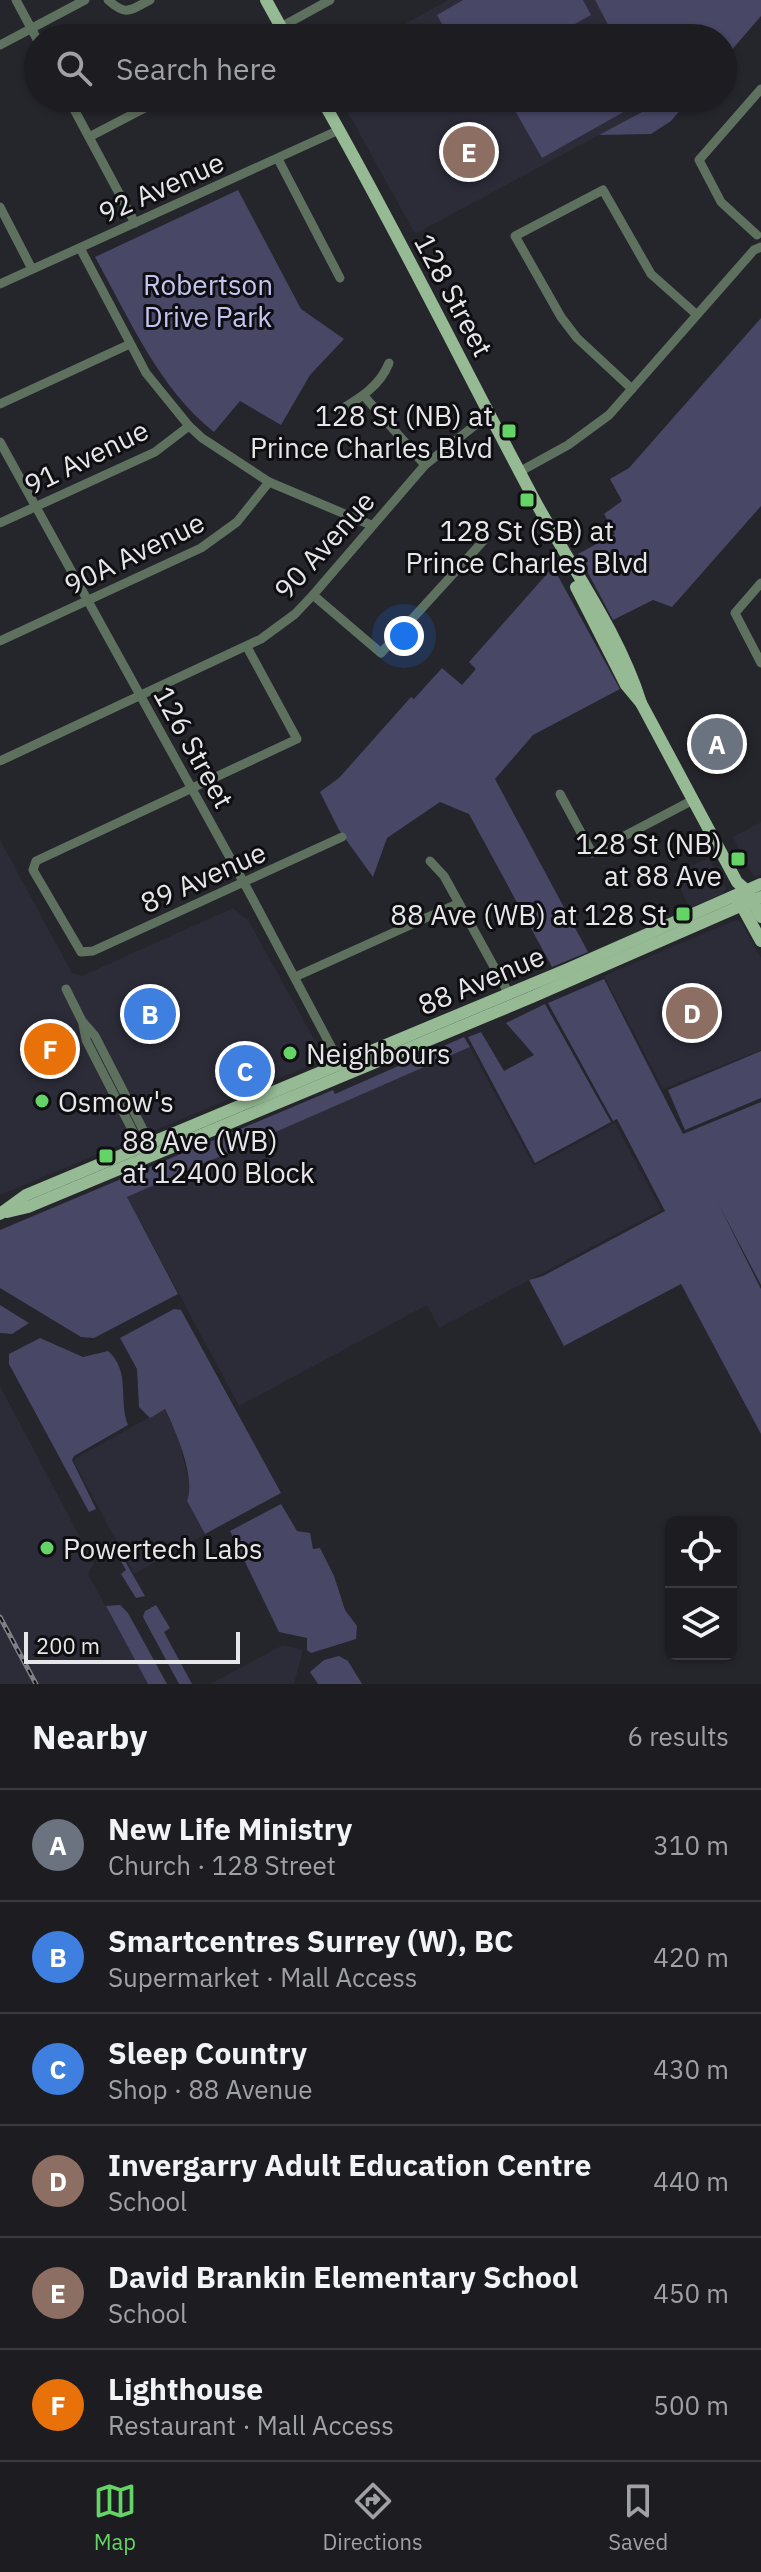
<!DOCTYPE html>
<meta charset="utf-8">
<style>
:root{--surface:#1c1c21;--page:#29292e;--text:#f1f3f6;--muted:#a0a1a5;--line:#3a3a3f;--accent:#65d467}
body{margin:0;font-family:"IBM Plex Sans",sans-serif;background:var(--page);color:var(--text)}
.controls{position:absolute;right:24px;bottom:24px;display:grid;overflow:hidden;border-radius:12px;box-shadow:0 2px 6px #0004}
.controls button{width:72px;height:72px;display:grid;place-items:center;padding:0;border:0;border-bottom:2px solid var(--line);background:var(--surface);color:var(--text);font:40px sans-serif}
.scale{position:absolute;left:24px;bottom:20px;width:216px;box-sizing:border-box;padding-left:8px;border:4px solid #e6e6eb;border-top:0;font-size:22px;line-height:28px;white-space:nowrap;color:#e6e6eb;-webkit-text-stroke:6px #0f0f12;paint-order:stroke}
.you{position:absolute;left:404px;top:636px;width:28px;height:28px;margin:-20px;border:6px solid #fff;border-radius:50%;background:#1a73e8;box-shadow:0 0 0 12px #1a73e833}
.badge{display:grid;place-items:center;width:52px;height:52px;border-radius:50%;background:var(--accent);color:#fff;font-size:26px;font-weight:700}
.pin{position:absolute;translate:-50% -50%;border:4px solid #fff;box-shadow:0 2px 8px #0006}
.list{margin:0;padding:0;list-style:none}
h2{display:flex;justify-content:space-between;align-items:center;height:104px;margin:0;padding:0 32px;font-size:34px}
h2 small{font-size:26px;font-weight:400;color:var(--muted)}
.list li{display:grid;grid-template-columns:52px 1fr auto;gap:24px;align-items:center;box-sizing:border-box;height:112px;padding:0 32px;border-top:2px solid var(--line)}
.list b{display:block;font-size:30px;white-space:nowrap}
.list p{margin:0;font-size:26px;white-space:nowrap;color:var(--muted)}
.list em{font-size:26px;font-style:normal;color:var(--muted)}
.icon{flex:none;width:44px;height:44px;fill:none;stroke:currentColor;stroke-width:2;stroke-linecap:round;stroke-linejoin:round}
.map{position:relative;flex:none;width:761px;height:1684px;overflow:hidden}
.search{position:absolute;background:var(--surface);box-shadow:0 2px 6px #0004;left:24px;right:24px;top:24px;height:88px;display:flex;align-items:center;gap:20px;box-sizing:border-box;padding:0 28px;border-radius:44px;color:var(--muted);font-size:30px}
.sheet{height:776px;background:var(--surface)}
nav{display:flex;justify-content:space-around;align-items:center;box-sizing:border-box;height:112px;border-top:2px solid var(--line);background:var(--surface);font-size:22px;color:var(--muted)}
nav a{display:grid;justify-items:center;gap:4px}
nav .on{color:var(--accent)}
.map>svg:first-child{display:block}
.built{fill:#2c2c39}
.green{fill:#484766}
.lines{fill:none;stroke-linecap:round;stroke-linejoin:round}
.minor{stroke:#5e705e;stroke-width:9}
.major{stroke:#95ba94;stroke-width:12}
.rail-casing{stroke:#7f7f85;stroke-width:5}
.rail{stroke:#0f0f12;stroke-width:2;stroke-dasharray:6;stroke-linecap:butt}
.poi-dot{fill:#65d467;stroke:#0f0f12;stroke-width:3}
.labels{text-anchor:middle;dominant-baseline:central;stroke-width:6;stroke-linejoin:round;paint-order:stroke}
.street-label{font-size:28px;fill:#e6e6eb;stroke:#0f0f12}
.park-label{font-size:28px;fill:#c4c4f3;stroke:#0f0f12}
.poi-label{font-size:28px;fill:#e6e6eb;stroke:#0f0f12;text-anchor:start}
</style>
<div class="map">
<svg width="761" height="1684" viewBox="0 0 761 1684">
<rect width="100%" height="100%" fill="#25252c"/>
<g class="built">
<path d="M448 0H595L615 38H380Z"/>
<path d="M340 98H647L651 107 415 234Z"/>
<path d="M761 822V875L754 877 733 837Z"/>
<path d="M0 840 72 973 82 976 233 908 248 920 322 1053V1058L318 1062 0 1195Z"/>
<path d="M709 858 726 889 722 894 690 908 673 874Z"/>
<path d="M736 920 741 922 761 958V1050L663 1089 604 976Z"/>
<path d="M470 1047 534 1166 615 1123 661 1210 439 1328 427 1305 239 1406 127 1197Z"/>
<path d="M0 1386 94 1564 88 1574 148 1684H0Z"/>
<path d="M164 1409 178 1435 191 1492 187 1502 205 1534 134 1574 73 1460Z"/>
<path d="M283 1645 303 1650 294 1684H210Z"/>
</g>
<g class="green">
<path d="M463 0H583L591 15 550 38H450L437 15Z"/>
<path d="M595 0H761V16L723 60V38H615Z"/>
<path d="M529 98H629L634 106 542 158 513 107Z"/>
<path d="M646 98H690L671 121 651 134 599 135 642 112 637 104Z"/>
<path d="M238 190 301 309 344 339 310 375 281 425 240 401 214 432C159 389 128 316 95 257Z"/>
<path d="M761 318V506L672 607 653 600 613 620 578 554 615 534 604 514 622 501 610 479 629 468Z"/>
<path d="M553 567 620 689 533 735 495 779 588 952 552 967 469 814 440 802 387 838 373 877 339 830 320 792 339 778 411 697 414 699 442 668 462 685 476 669 469 662Z"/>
<path d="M604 979 683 1134 761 1102V1285L718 1203 761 1289V1434L681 1284 564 1346 529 1280 543 1276 665 1211 617 1119 613 1121 548 1003Z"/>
<path d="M545 1004 611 1122 535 1163 468 1037 481 1032 504 1071 534 1055 506 1023Z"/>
<path d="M464 1037 470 1047 127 1197 178 1294 94 1338 81 1337 0 1288V1230L333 1090 335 1094Z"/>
<path d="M761 1051V1098L685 1130 668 1090Z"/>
<path d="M0 1305 29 1323 12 1334 0 1333Z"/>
<path d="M174 1309 181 1310 281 1493 205 1534 187 1501C196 1478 176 1431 165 1409L150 1418 139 1407 137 1369 120 1338Z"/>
<path d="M40 1338 83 1357 108 1351C131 1371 118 1400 128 1425L74 1456 72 1460 96 1509 89 1512 9 1364V1354Z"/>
<path d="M281 1504 297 1531 310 1533 313 1549 320 1548 334 1576 345 1610 357 1626 356 1639 311 1653 307 1650V1638L279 1632 230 1531Z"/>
<path d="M113 1540 145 1596 136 1598 121 1574 126 1570 110 1543Z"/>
<path d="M120 1605 128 1613 167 1684H148L106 1606Z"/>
<path d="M156 1605 170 1628 164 1632 192 1684H179L143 1617 145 1611Z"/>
<path d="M339 1656 348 1661 362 1684H318L310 1672 324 1660Z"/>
</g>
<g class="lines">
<g class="minor">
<path d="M16 0 38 41"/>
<path d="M108 0C127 17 130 10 150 0"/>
<path d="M281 27 330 0"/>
<path d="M0 45 85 0"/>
<path d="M68 98 135 223"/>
<path d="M89 137 164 98"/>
<path d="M278 159 340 278"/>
<path d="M0 207 32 269"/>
<path d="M757 235 721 202 699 160 761 89"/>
<path d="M80 248 146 373 189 426 202 438 269 482 371 525"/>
<path d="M0 284 339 130"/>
<path d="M632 389 577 338 561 317 515 236 603 190 651 274 696 314"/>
<path d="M364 396 425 465"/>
<path d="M0 404 130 344"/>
<path d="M340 410C360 398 380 386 389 363"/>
<path d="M0 442 249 892 342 1067"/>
<path d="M519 472 568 445 609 415 754 250 761 247"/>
<path d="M0 523 155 452 189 426"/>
<path d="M761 583 735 613 761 663"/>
<path d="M313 595 381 653 485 539"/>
<path d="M0 641 201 548 237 522 269 482"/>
<path d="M247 647 297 739 36 861 33 870 81 952 93 951 342 837"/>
<path d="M0 761 261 639 295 614 313 595 425 465 489 414"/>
<path d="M560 794 592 853 693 800"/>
<path d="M430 861 444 876 509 994"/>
<path d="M295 977 459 903"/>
<path d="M66 989 82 1021 95 1036 152 1147"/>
<path d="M83 1024 86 1040 143 1151"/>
</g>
<g class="major">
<path d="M266 0 287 38"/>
<path d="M321 98C396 229 463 366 534 499 570 566 618 630 641 703"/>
<path d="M576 587 626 685 641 703 737 882 747 891 761 917"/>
<path d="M738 899 761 941"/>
<path d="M7 1212 28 1207 532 997 761 897"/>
<path d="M0 1214 26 1195 568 969 761 884"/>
</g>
<g class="rail-casing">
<path id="rail" d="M0 1617 36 1684"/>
</g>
<use href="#rail" class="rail"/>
</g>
<g class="poi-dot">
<rect x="501" y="423" width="16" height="16" rx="4"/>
<rect x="519" y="492" width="16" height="16" rx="4"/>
<rect x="730" y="851" width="16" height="16" rx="4"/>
<rect x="675" y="906" width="16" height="16" rx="4"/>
<circle cx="290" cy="1053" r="8"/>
<circle cx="42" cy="1101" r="8"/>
<rect x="98" y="1148" width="16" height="16" rx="4"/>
<circle cx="47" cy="1548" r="8"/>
</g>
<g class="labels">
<g class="street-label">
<text transform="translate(161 187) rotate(-24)">92 Avenue</text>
<text transform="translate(454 295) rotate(62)">128 Street</text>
<text transform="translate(86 457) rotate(-26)">91 Avenue</text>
<text transform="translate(324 545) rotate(-48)">90 Avenue</text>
<text transform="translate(134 553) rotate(-26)">90A Avenue</text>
<text transform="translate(194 747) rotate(61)">126 Street</text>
<text transform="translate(203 877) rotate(-24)">89 Avenue</text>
<text transform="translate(481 980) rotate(-23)">88 Avenue</text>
</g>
<g class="park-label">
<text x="208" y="284">Robertson<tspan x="208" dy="32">Drive Park</tspan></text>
</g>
<g class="poi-label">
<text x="493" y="415" text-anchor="end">128 St (NB) at<tspan x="493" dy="32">Prince Charles Blvd</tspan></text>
<text x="527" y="530" text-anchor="middle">128 St (SB) at<tspan x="527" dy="32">Prince Charles Blvd</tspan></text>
<text x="722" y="843" text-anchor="end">128 St (NB)<tspan x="722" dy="32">at 88 Ave</tspan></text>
<text x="667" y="914" text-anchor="end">88 Ave (WB) at 128 St</text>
<text x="306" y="1053">Neighbours</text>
<text x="58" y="1101">Osmow's</text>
<text x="122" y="1140">88 Ave (WB)<tspan x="122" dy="32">at 12400 Block</tspan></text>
<text x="63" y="1548">Powertech Labs</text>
</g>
</g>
</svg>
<div class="controls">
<button><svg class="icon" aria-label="locate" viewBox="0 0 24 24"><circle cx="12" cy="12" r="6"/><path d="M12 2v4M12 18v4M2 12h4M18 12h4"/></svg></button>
<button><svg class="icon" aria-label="layers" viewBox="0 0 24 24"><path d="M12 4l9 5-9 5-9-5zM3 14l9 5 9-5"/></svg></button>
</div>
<div class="scale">200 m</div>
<div class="you"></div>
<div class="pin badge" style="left:717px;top:744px;background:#6b7280">A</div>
<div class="pin badge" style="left:150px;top:1014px;background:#3f7fe0">B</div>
<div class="pin badge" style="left:245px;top:1071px;background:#3f7fe0">C</div>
<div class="pin badge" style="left:692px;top:1013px;background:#8d6e63">D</div>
<div class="pin badge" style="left:469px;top:152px;background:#8d6e63">E</div>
<div class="pin badge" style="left:50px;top:1049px;background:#e8710a">F</div>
<div class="search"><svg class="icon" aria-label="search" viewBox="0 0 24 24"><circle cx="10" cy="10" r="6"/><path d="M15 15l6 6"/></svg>Search here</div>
</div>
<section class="sheet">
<h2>Nearby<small>6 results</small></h2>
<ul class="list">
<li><span class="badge" style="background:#6b7280">A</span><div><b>New Life Ministry</b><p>Church · 128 Street</p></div><em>310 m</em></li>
<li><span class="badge" style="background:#3f7fe0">B</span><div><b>Smartcentres Surrey (W), BC</b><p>Supermarket · Mall Access</p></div><em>420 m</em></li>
<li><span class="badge" style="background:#3f7fe0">C</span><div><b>Sleep Country</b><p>Shop · 88 Avenue</p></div><em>430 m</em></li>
<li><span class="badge" style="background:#8d6e63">D</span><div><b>Invergarry Adult Education Centre</b><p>School</p></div><em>440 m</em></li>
<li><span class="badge" style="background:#8d6e63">E</span><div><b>David Brankin Elementary School</b><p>School</p></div><em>450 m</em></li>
<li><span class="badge" style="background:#e8710a">F</span><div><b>Lighthouse</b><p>Restaurant · Mall Access</p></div><em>500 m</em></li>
</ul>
</section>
<nav>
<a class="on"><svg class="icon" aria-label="map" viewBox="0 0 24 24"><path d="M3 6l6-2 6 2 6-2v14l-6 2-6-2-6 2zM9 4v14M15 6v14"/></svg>Map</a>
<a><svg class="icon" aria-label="directions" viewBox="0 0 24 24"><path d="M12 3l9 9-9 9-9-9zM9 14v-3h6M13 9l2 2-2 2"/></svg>Directions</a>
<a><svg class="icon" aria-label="saved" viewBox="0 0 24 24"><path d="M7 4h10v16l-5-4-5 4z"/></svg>Saved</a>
</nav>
